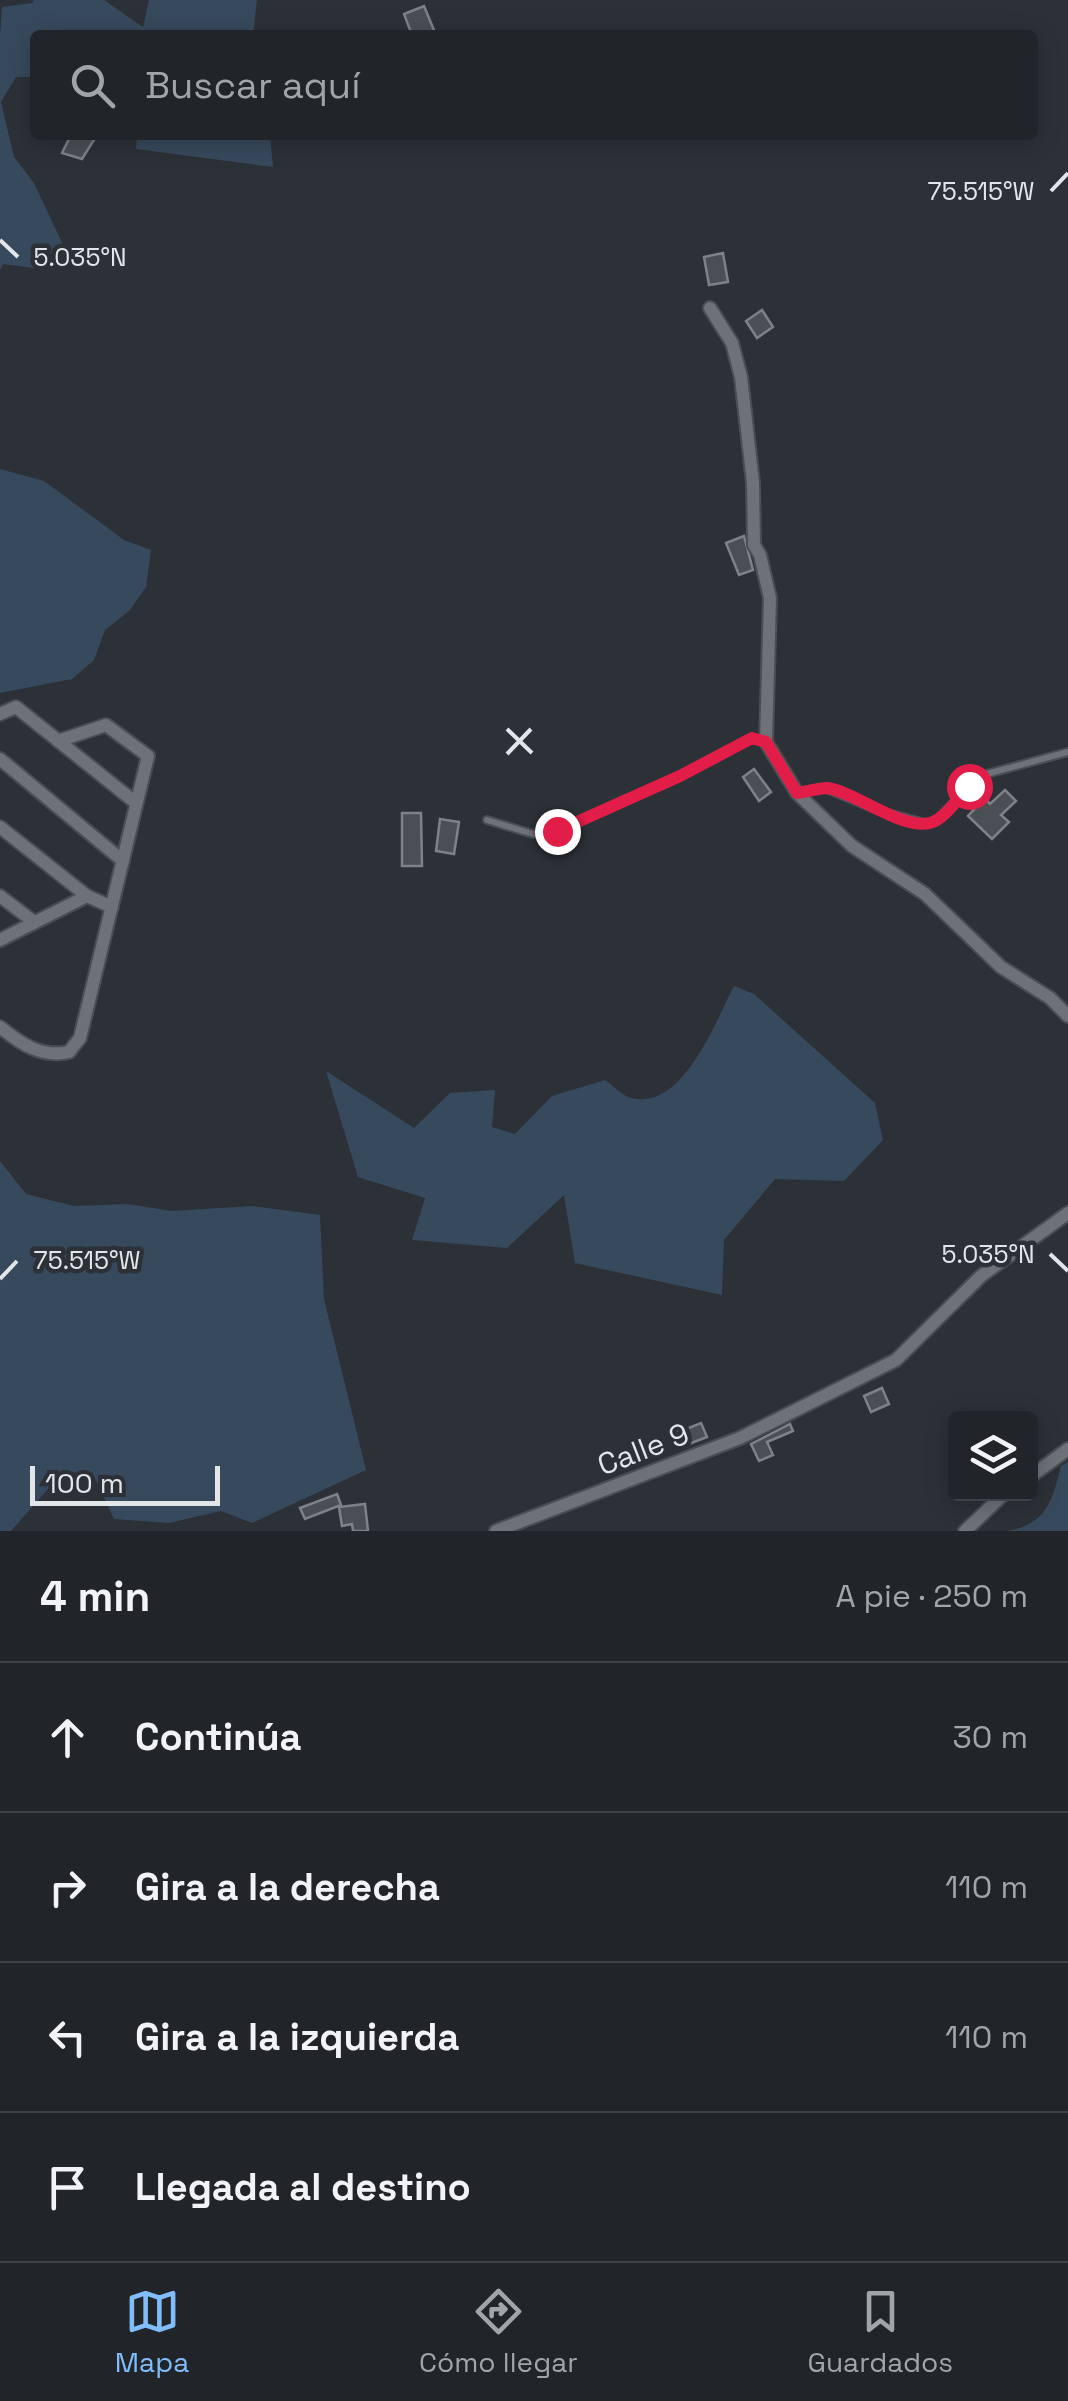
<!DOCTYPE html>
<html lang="es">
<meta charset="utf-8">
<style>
:root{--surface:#212529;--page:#2d3135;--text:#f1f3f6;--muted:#a2a5a8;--line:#3e4246;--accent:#80bdfa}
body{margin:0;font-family:"Space Grotesk",sans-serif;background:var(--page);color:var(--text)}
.controls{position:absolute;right:30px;bottom:30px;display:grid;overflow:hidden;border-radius:10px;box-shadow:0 5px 25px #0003}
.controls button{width:90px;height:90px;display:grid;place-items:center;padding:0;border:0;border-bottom:2px solid var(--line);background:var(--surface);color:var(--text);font:50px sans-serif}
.scale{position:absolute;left:30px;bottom:25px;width:190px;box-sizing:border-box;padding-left:10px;border:5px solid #e2e6e9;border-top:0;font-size:28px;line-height:35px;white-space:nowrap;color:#e2e6e9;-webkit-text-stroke:8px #2c3137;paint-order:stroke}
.stop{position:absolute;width:30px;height:30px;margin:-22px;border:8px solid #e11d48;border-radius:50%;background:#fff}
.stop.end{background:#e11d48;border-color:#fff;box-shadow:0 2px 10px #0008}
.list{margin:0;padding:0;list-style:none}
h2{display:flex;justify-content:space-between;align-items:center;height:130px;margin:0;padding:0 40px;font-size:42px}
h2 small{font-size:32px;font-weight:400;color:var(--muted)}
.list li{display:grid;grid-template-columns:65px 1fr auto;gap:30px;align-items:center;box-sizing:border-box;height:150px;padding:0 40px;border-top:2px solid var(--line)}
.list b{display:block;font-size:38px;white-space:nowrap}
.list em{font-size:32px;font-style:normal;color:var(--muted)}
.icon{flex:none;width:55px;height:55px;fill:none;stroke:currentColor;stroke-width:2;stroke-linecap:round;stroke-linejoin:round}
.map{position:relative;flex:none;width:1068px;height:1531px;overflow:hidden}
.search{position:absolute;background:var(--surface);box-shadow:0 5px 25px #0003;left:30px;right:30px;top:30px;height:110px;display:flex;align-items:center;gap:25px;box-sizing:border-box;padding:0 35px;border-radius:10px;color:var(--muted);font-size:38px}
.sheet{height:730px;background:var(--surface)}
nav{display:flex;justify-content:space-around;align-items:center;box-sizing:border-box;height:140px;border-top:2px solid var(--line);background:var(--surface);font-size:28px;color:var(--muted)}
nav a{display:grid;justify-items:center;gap:5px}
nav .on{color:var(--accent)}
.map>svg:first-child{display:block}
.green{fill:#37495c}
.building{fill:#4a4f55;stroke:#7c8288;stroke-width:2.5}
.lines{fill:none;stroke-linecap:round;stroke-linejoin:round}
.service-casing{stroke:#4a4e53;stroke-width:10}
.minor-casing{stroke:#4a4e53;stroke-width:16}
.service{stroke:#6c7278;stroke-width:6}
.minor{stroke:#6c7278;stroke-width:12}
.route{stroke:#e11d48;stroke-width:12}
.ticks{fill:none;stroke:#e2e6e9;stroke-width:4}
.labels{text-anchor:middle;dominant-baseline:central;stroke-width:9;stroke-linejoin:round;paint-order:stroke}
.street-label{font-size:30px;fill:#e2e6e9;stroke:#2c3137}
.ticks-label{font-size:25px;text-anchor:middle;fill:#e2e6e9;stroke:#2c3137;stroke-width:9;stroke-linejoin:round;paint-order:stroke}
</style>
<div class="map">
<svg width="1068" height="1531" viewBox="0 0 1068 1531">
<rect width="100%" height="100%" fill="#2c3137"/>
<g class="green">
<path d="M34 0H104L143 27 149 0H257L253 35H35V77H16L1 102 14 157 34 183 65 249 41 269 3 264 0 270V35L2 7 32 3Z"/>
<path d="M137 135H270L273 167 136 149Z"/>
<path d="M0 469 44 481 124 540 151 550 146 587 129 611 105 630 94 660 72 679 0 693Z"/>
<path d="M734 986 754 994 875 1103 883 1140 844 1181 775 1179 724 1240 722 1295 575 1263 564 1195 507 1248 412 1240 425 1198 358 1177 326 1071 414 1128 450 1093 495 1090 492 1127 515 1134 552 1096 605 1080C613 1085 622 1096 631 1098 683 1111 715 1022 734 986Z"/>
<path d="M0 1161 26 1194 74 1206 127 1204 172 1211 252 1206 320 1215 324 1299 366 1470 252 1523 221 1511 169 1523 114 1519 92 1472 62 1473 11 1531H0Z"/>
<path d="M1068 1462V1531H1006C1046 1525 1052 1502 1061 1466Z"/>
</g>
<g class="building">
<path d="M424 6 436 35H412L404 14Z"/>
<path d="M71 135H97L82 159 62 153Z"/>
<path d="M723 253 728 282 709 285 704 257Z"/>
<path d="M762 310 773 327 757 338 746 321Z"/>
<path d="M744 536 753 570 739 575 726 543Z"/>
<path d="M754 769 771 792 759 801 743 777Z"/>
<path d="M1005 790 1016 801 1001 815 1009 822 992 839 968 816 985 798 990 804Z"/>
<path d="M402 813H421L422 866H402Z"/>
<path d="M440 819 459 822 454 854 436 851Z"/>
<path d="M882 1388 889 1404 871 1412 864 1396Z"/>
<path d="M701 1423 707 1437 681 1447 676 1433Z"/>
<path d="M790 1424 793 1431 767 1442 773 1455 759 1461 751 1444Z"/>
<path d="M337 1494 341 1505 305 1519 300 1508Z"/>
<path d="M365 1504 368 1531H353L352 1524 342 1526 339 1507Z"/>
</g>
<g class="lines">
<g class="service-casing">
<g id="service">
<path d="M799 793 824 788 877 810 929 824 938 819 979 776 1068 752"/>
<path d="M487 820 533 834 557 831 680 776 753 738 765 741"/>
</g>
</g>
<g class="minor-casing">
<g id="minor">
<path d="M710 308 732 343 741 377 753 483 754 545 760 555 770 598 766 742 797 793 852 846 925 894 1001 967 1050 998 1068 1016"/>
<path d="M0 714 16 707 136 803"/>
<path d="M0 759 123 861"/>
<path d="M0 827 87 896 112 907"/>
<path d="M0 896 34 922"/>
<path d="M0 940 87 896"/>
<path d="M0 1027C21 1044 41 1058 69 1052L80 1038 148 756 106 725 58 741"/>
<path d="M1030 1477 1068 1449"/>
<path d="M496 1531 740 1438 896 1360 981 1276 1068 1213"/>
<path d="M965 1531 1004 1494"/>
</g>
</g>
<use href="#service" class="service"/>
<use href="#minor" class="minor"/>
</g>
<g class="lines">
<path class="route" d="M557 831 680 776 752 738 766 742 797 793C806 792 819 788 827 788 854 791 901 830 930 823 944 820 960 796 969 786"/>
</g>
<path class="ticks" d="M1051 191 1068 173M0 240 18 257M507 729 532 753M507 754 531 729M1050 1254 1068 1271M0 1279 17 1261"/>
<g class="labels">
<g class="street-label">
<text transform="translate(643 1449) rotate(-21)">Calle 9</text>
</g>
</g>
<g class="ticks-label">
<text x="981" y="200">75.515°W</text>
<text x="80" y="266">5.035°N</text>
<text x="988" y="1263">5.035°N</text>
<text x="87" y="1269">75.515°W</text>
</g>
</svg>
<div class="controls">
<button><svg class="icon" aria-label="layers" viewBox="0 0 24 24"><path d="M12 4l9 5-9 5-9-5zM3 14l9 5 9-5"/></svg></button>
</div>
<div class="scale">100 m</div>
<div class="stop" style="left:969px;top:786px"></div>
<div class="stop end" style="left:557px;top:831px"></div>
<div class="search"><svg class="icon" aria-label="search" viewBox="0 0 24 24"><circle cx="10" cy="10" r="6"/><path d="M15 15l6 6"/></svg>Buscar aquí</div>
</div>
<section class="sheet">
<h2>4 min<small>A pie · 250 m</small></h2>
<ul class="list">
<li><svg class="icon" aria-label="ahead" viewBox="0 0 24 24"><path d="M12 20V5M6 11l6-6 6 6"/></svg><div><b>Continúa</b></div><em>30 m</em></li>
<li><svg class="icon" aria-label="right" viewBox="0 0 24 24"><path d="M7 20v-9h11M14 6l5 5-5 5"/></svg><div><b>Gira a la derecha</b></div><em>110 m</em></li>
<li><svg class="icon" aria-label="left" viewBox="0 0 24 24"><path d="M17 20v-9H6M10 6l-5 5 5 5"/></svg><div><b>Gira a la izquierda</b></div><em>110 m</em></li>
<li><svg class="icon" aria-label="arrive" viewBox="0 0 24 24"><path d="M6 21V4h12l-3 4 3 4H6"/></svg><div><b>Llegada al destino</b></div></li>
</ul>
</section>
<nav>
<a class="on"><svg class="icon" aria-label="map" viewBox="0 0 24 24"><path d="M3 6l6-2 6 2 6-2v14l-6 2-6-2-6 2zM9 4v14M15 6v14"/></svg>Mapa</a>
<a><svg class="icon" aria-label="directions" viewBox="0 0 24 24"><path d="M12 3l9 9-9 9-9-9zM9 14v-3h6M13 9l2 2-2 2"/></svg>Cómo llegar</a>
<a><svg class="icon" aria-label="saved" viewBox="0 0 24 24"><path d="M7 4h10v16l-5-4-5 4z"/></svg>Guardados</a>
</nav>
